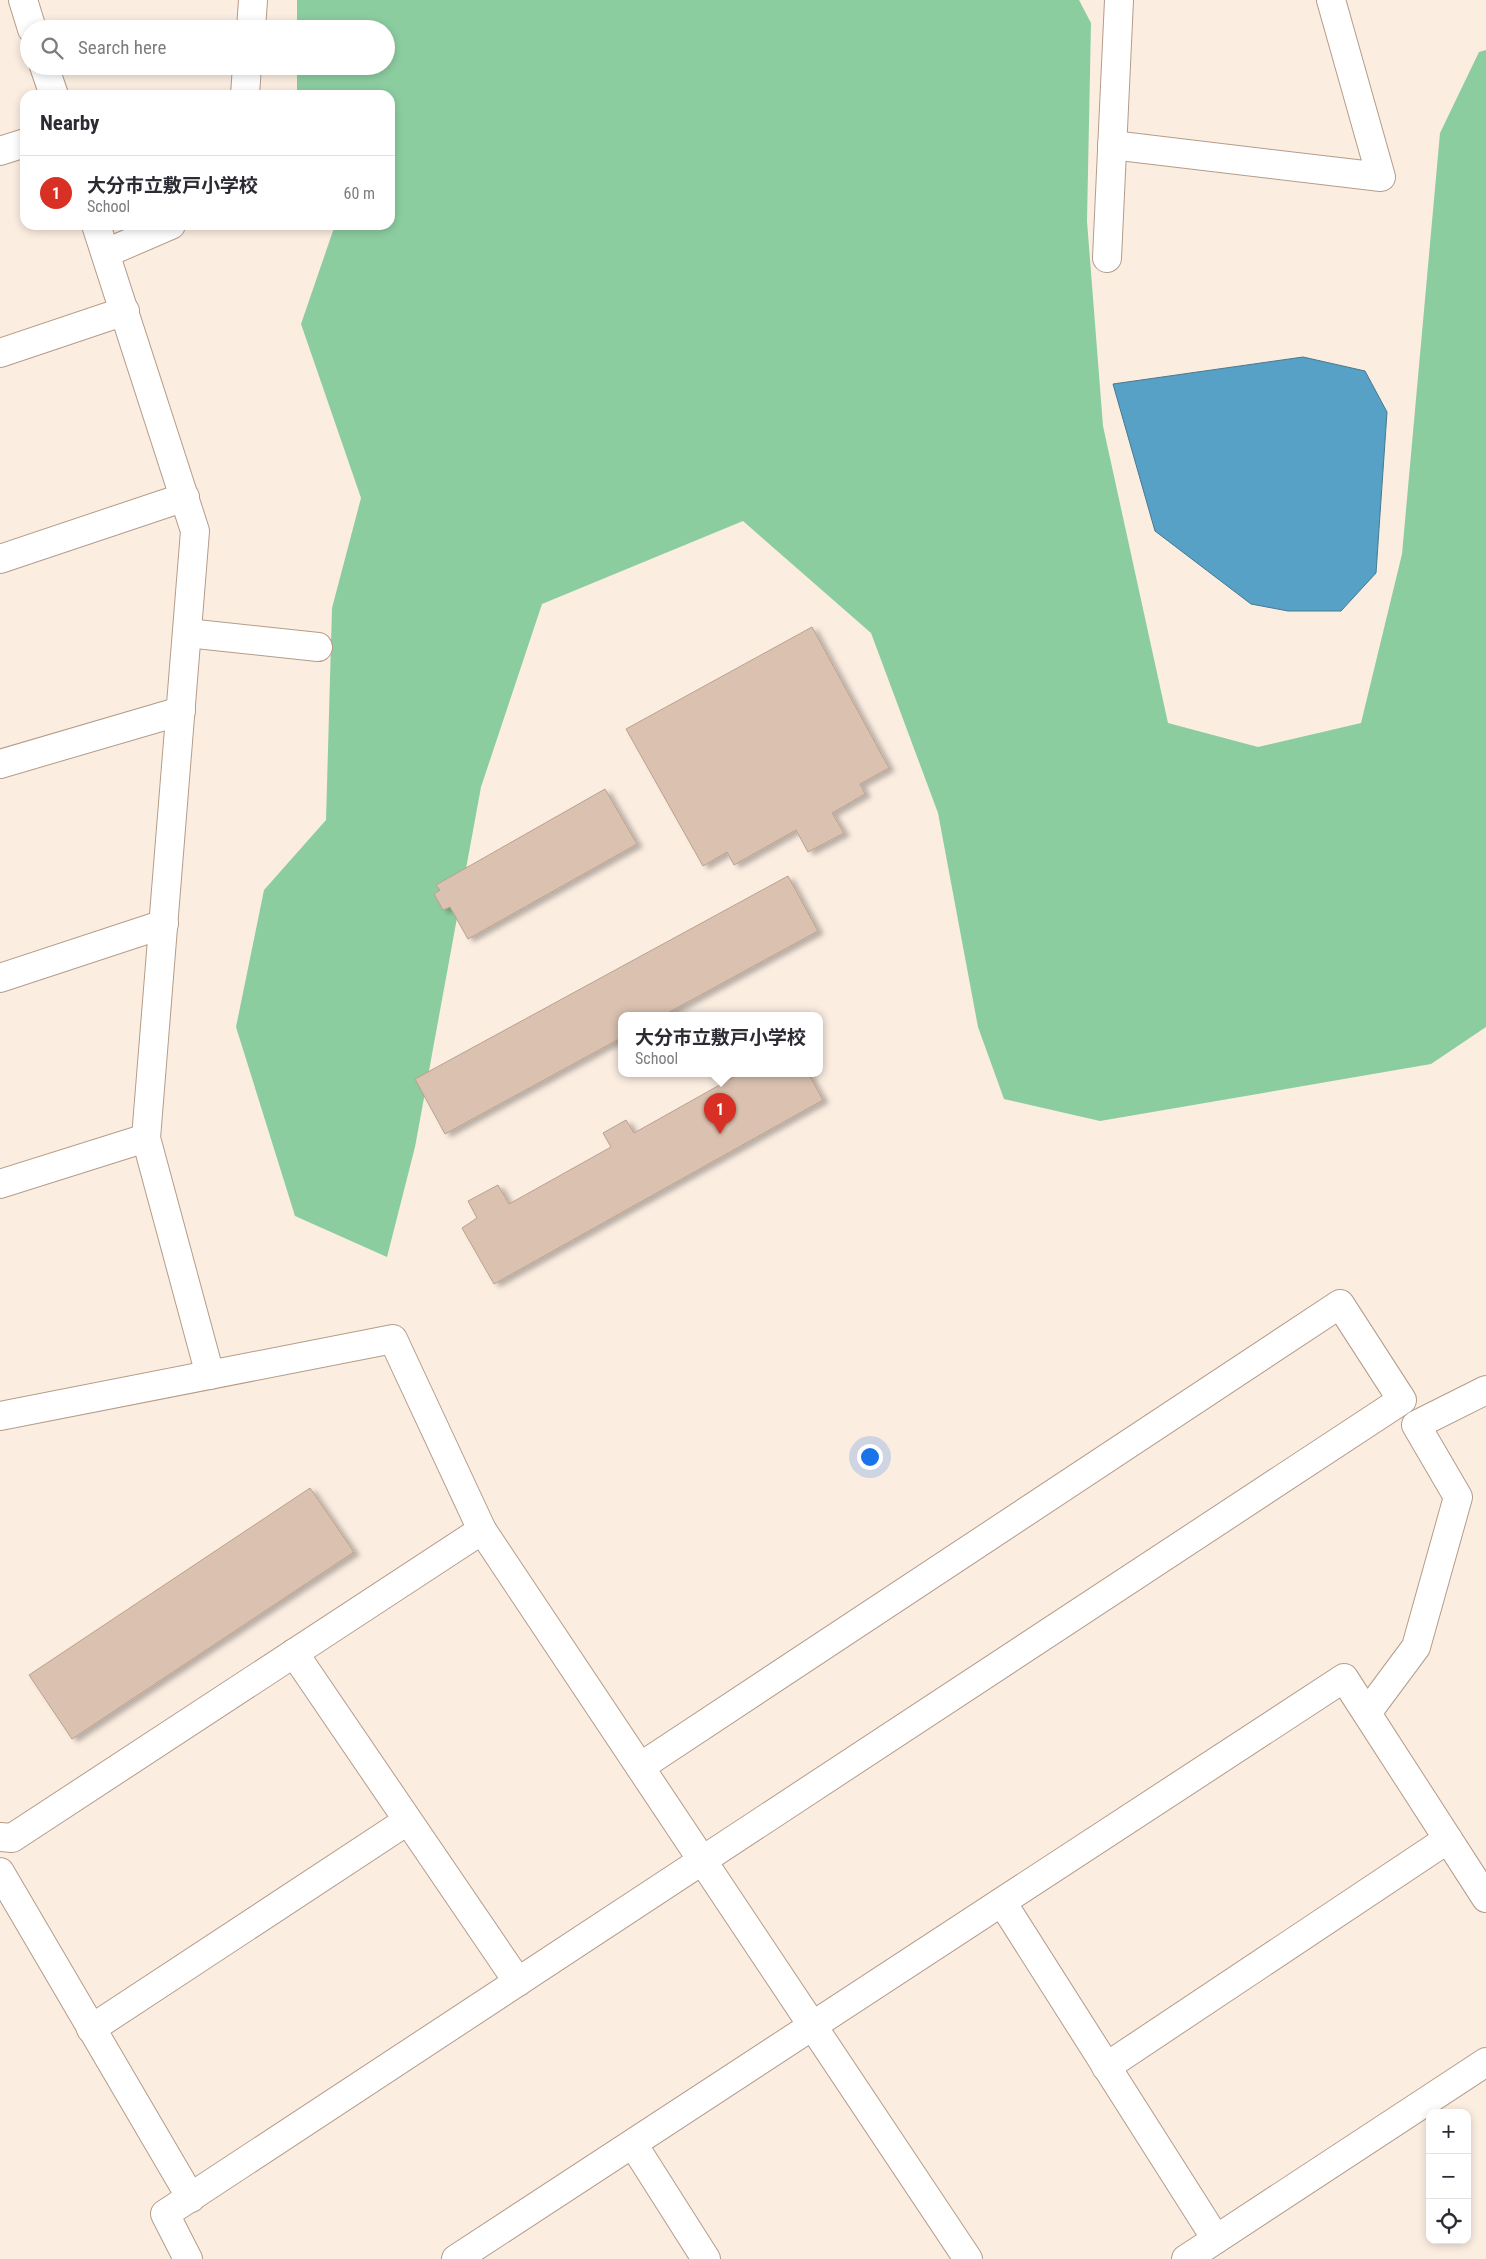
<!DOCTYPE html>
<meta charset="utf-8">
<style>
:root{--surface:#fff;--page:#f7f7f7;--text:#2b2b33;--muted:#7c7c81;--line:#e1e1e2;--accent:#d93025}
body{margin:0;font-family:"Roboto Condensed","Noto Sans JP",sans-serif;background:var(--page);color:var(--text)}
.controls{position:absolute;right:15px;bottom:15px;display:grid;overflow:hidden;border-radius:10px;box-shadow:0 2px 8px #0003}
.controls button{width:45px;height:45px;display:grid;place-items:center;padding:0;border:0;border-bottom:1px solid var(--line);background:var(--surface);color:var(--text);font:25px sans-serif}
.you{position:absolute;left:869px;top:1456px;width:18px;height:18px;margin:-12px;border:4px solid #fff;border-radius:50%;background:#1a73e8;box-shadow:0 0 0 8px #1a73e833}
.badge{display:grid;place-items:center;width:32px;height:32px;border-radius:50%;background:var(--accent);color:#fff;font-size:16px;font-weight:700}
.pin{position:absolute;translate:-50% -41px;filter:drop-shadow(0 1px 2px #0008)}
.pin::after{content:'';position:absolute;top:26px;width:18px;height:15px;background:inherit;clip-path:polygon(0 0,100% 0,50% 100%)}
.popup{position:absolute;left:618px;top:1012px;width:205px;height:65px;box-sizing:border-box;display:grid;place-content:center;border-radius:10px;background:var(--surface);filter:drop-shadow(0 1px 4px #0005);font-size:16px;white-space:nowrap;color:var(--muted)}
.popup b{font-size:19px;color:var(--text)}
.popup::after{content:'';position:absolute;left:50%;top:100%;margin-left:-10px;border:10px solid transparent;border-top-color:var(--surface)}
.list{margin:0;padding:0;list-style:none}
h2{display:flex;justify-content:space-between;align-items:center;height:65px;margin:0;padding:0 20px;font-size:21px}
h2 small{font-size:16px;font-weight:400;color:var(--muted)}
.list li{display:grid;grid-template-columns:32px 1fr auto;gap:15px;align-items:center;box-sizing:border-box;height:75px;padding:0 20px;border-top:1px solid var(--line)}
.list b{display:block;font-size:19px;white-space:nowrap}
.list p{margin:0;font-size:16px;white-space:nowrap;color:var(--muted)}
.list em{font-size:16px;font-style:normal;color:var(--muted)}
.icon{flex:none;width:28px;height:28px;fill:none;stroke:currentColor;stroke-width:2;stroke-linecap:round;stroke-linejoin:round}
.map{position:relative;flex:none;width:1486px;height:2259px;overflow:hidden}
.search{position:absolute;background:var(--surface);box-shadow:0 2px 8px #0003;left:20px;top:20px;width:375px;height:55px;display:flex;align-items:center;gap:12px;box-sizing:border-box;padding:0 18px;border-radius:28px;color:var(--muted);font-size:19px}
.panel{position:absolute;background:var(--surface);box-shadow:0 2px 8px #0003;left:20px;top:90px;width:375px;height:140px;border-radius:15px}
.map>svg:first-child{display:block}
.forest{fill:#8ccda0}
.water{fill:#56a1c5;stroke:#477990}
.building{fill:#dbc2b0;stroke:#b9a18f;filter:url(#shadow)}
.lines{fill:none;stroke-linecap:round;stroke-linejoin:round}
.minor-casing{stroke:#b49c8a;stroke-width:30}
.minor{stroke:#fff;stroke-width:28}
</style>
<div class="map">
<svg width="1486" height="2259" viewBox="0 0 1486 2259">
<defs>
<filter id="shadow"><feDropShadow dx="5.5" dy="3" stdDeviation="2.5" flood-color="#0004"/></filter>
</defs>
<rect width="100%" height="100%" fill="#fcede1"/>
<path class="forest" d="M297 0H1079L1091 23 1087 221 1103 426 1168 723 1258 747 1361 723 1402 554 1440 133 1479 52 1486 50V1027L1431 1064 1100 1121 1004 1099 978 1027 938 813 871 633 743 521 542 604 481 787 415 1147 387 1257 295 1216 236 1027 264 890 326 820 332 608 361 498 301 324 335 225H390V95H299L297 91V66H386V29H297Z"/>
<path class="water" d="M1303 357 1365 371 1387 412 1376 573 1341 611H1288L1251 604 1155 531 1113 384Z"/>
<g class="building">
<path d="M812 627 889 768 860 784 865 794 832 813 844 833 808 852 796 830 734 865 727 852 703 866 626 729Z"/>
<path d="M605 789 637 844 468 939 450 907 443 910 434 894 440 890 436 885Z"/>
<path d="M788 876 818 931 664 1015H621V1038L445 1134 415 1079Z"/>
<path d="M741 1073H808L823 1100 494 1284 462 1228 477 1218 468 1201 498 1185 509 1204 611 1147 603 1133 626 1120 634 1133Z"/>
<path d="M310 1488 354 1552 72 1739 29 1675Z"/>
</g>
<g class="lines">
<g class="minor-casing">
<g id="minor">
<path d="M23 0 32 29"/>
<path d="M251 29 253 0"/>
<path d="M44 66 54 95"/>
<path d="M245 95 247 66"/>
<path d="M1112 145 1381 177 1331 0"/>
<path d="M0 151 25 143"/>
<path d="M96 225 195 531 146 1138 210 1375"/>
<path d="M106 253 171 225"/>
<path d="M1107 258 1119 0"/>
<path d="M0 353 125 311"/>
<path d="M0 559 185 497"/>
<path d="M187 633 318 647"/>
<path d="M0 764 181 711"/>
<path d="M0 978 164 924"/>
<path d="M0 1184 146 1138"/>
<path d="M0 1416 393 1339 482 1530 968 2259"/>
<path d="M294 1653 518 1982"/>
<path d="M1367 1713 1416 1647 1458 1497 1416 1425 1486 1390"/>
<path d="M0 1837 12 1838 482 1530"/>
<path d="M0 1872 191 2198"/>
<path d="M1002 1902 1216 2239"/>
<path d="M91 2029 407 1821"/>
<path d="M1106 2067 1448 1839"/>
<path d="M633 2144 706 2259"/>
<path d="M188 2259 165 2214 1402 1400 1340 1304 640 1767"/>
<path d="M456 2259 1344 1678 1486 1898"/>
<path d="M1186 2259 1486 2062"/>
</g>
</g>
<use href="#minor" class="minor"/>
</g>
</svg>
<div class="controls">
<button>+</button>
<button>−</button>
<button><svg class="icon" aria-label="locate" viewBox="0 0 24 24"><circle cx="12" cy="12" r="6"/><path d="M12 2v4M12 18v4M2 12h4M18 12h4"/></svg></button>
</div>
<div class="you"></div>
<div class="pin badge" style="left:720px;top:1134px">1</div>
<div class="popup"><b>大分市立敷戸小学校</b>School</div>
<div class="search"><svg class="icon" aria-label="search" viewBox="0 0 24 24"><circle cx="10" cy="10" r="6"/><path d="M15 15l6 6"/></svg>Search here</div>
<section class="panel">
<h2>Nearby<small></small></h2>
<ul class="list">
<li><span class="badge">1</span><div><b>大分市立敷戸小学校</b><p>School</p></div><em>60 m</em></li>
</ul>
</section>
</div>
